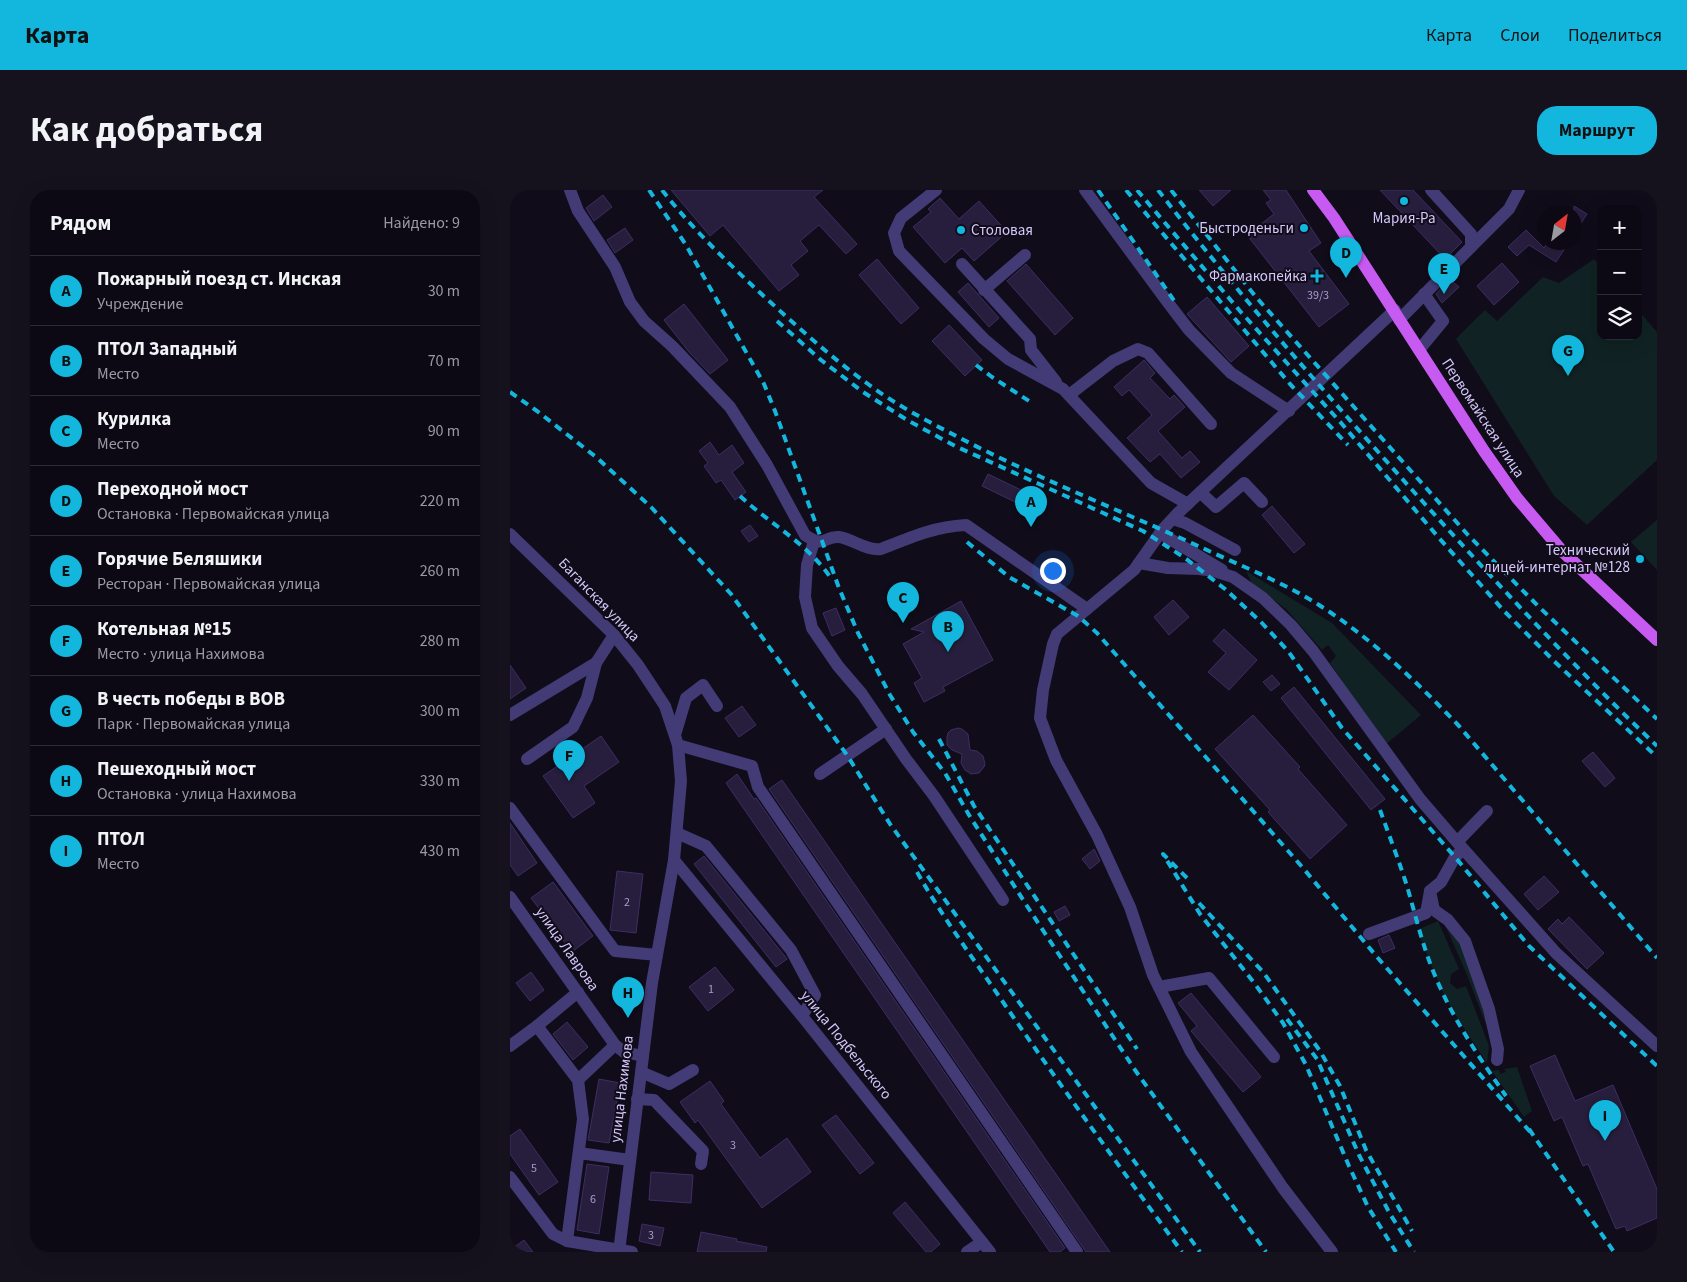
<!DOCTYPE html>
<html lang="ru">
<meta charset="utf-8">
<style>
:root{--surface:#0c0914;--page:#15121d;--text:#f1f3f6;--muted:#9a9aa0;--line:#2c2a34;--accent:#13b6dd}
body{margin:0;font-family:"Source Sans 3",sans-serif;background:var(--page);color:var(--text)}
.controls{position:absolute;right:15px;top:15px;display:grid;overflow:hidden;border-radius:10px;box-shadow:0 5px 20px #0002}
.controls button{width:45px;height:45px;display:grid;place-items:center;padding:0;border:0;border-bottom:1px solid var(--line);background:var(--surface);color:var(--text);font:25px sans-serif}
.compass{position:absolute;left:1027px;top:15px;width:45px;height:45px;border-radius:50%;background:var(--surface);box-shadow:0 5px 20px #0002;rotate:31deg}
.you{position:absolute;left:542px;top:380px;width:18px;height:18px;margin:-12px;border:4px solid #fff;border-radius:50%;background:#1a73e8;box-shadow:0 0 0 8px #1a73e833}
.badge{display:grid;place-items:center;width:32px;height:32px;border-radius:50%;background:var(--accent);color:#111;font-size:16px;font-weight:700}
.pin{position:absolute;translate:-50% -41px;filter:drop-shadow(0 1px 2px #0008)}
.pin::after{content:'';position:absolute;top:26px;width:18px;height:15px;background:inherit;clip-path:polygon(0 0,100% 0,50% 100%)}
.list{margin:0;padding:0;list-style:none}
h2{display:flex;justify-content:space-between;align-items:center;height:65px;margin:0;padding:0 20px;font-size:21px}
h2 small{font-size:16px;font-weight:400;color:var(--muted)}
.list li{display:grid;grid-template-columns:32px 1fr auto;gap:15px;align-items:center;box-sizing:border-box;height:70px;padding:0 20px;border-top:1px solid var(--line)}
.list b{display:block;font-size:19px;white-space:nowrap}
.list p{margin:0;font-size:16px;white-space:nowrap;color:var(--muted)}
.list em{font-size:16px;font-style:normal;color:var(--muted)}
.icon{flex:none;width:28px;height:28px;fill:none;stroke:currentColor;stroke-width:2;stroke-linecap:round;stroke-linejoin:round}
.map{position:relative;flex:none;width:1147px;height:1062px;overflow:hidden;border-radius:20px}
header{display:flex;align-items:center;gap:30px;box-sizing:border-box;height:70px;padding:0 25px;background:var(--accent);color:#111}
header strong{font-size:24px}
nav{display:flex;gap:28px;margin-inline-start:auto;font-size:18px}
.intro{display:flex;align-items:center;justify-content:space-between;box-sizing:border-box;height:120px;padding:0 30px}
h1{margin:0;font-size:35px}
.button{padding:12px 22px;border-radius:20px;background:var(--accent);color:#111;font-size:18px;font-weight:700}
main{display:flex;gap:30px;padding:0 30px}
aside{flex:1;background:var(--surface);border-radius:20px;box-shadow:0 5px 20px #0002}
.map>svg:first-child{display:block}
.green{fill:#102223}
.building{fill:#271e3d;stroke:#3d2e63}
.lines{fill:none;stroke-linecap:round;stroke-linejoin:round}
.minor{stroke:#423b75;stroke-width:12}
.major{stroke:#c75af1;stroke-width:12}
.rail{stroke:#13b6dd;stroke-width:4;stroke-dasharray:8 6;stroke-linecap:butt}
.poi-dot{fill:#13b6dd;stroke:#100c1a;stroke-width:2}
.labels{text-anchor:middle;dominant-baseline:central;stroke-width:4;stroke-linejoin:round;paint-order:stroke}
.number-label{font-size:12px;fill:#a99ecb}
.poi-label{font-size:15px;fill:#d4c9fa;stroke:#100c1a;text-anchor:end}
.street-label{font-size:15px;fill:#d4c9fa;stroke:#100c1a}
</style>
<header>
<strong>Карта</strong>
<nav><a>Карта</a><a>Слои</a><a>Поделиться</a></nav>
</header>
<div class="intro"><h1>Как добраться</h1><a class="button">Маршрут</a></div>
<main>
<aside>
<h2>Рядом<small>Найдено: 9</small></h2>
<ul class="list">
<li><span class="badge">A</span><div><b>Пожарный поезд ст. Инская</b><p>Учреждение</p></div><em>30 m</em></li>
<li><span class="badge">B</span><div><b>ПТОЛ Западный</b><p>Место</p></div><em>70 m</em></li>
<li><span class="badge">C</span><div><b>Курилка</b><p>Место</p></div><em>90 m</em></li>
<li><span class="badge">D</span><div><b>Переходной мост</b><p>Остановка · Первомайская улица</p></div><em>220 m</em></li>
<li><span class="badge">E</span><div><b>Горячие Беляшики</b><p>Ресторан · Первомайская улица</p></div><em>260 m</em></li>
<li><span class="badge">F</span><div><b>Котельная №15</b><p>Место · улица Нахимова</p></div><em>280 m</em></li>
<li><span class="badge">G</span><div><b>В честь победы в ВОВ</b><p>Парк · Первомайская улица</p></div><em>300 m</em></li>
<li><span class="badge">H</span><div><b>Пешеходный мост</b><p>Остановка · улица Нахимова</p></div><em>330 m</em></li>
<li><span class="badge">I</span><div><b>ПТОЛ</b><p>Место</p></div><em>430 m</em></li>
</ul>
</aside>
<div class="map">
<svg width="1147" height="1062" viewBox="0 0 1147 1062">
<rect width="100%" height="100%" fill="#100c1a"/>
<g class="green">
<path d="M1084 69 1091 77V146H1128V120L1147 142V270L1077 335 1044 306 946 149 975 120 987 131 1033 87 1049 93Z"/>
<path d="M1147 330V380L1121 352Z"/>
<path d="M736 381 822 433 911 525 875 555 820 473 826 466 818 455 812 460 776 419 742 394Z"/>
<path d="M933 730 952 751 972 805 980 845 957 785Z"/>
<path d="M928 731 949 779 941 784 940 793 947 799 956 796 979 856 977 873 950 832 933 803 910 747 909 739Z"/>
<path d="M1007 877 1022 921 1014 927 982 881 989 880 990 884 996 882 994 879Z"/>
</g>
<g class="building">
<path d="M161 0H313L304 7 347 54 336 64 309 35 290 51 298 61 281 75 289 85 269 101 213 35 200 46Z"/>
<path d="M689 0H721L703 16Z"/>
<path d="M753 0H776L811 53 799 61 839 114 809 137 737 45 764 24 756 13 761 10Z"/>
<path d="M870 0H903L952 52 935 69Z"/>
<path d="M93 5 102 17 84 31 76 18Z"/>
<path d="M430 8 449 29 469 11 497 42 464 71 452 58 435 73 403 37 421 22 418 19Z"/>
<path d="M1064 16 1077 24 1064 44Z"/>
<path d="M115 38 123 50 105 63 97 50Z"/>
<path d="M1016 40 1034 58 1038 52H1059L1046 72 1019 55 1007 66 998 57Z"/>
<path d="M367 69 409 118 391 134 349 85Z"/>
<path d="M992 73 1009 92 984 115 967 96Z"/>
<path d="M516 74 563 128 545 145 497 91Z"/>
<path d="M939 90 942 91 949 97 932 113 926 104Z"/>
<path d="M458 93 489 128 479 137 448 102Z"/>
<path d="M697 107 739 156 721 172 677 124Z"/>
<path d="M174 114 218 170 200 184 179 162 154 130Z"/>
<path d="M439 135 472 170 455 186 422 151Z"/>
<path d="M634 170 645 183 640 188 660 209 664 205 675 217 648 241 672 268 680 261 690 272 671 288 650 264 640 272 617 248 642 225 619 200 612 206 604 197Z"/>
<path d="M200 252 209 265 222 255 234 273 222 282 236 302 225 310 211 290 206 293 194 276 198 273 189 261Z"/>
<path d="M478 284 511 300 505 312 472 296Z"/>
<path d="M762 316 795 354 784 363 752 325Z"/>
<path d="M240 335 248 346 239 352 231 341Z"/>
<path d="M663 410 679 427 659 445 644 427Z"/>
<path d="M451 411 483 470 433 497 435 501 414 512 404 493 412 488 393 454 414 442 401 439Z"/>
<path d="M326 418 335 440 322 446 313 423Z"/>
<path d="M714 439 747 470 719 500 698 482 716 463 703 451Z"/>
<path d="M0 475 16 498 0 509Z"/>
<path d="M762 485 770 494 761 501 753 492Z"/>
<path d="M784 497 875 609 861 620 771 508Z"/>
<path d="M232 516 246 535 229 547 215 528Z"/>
<path d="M743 525 790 577 788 579 837 635 800 669 758 622 760 620 705 559Z"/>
<path d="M448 538 452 539 458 544 460 560 467 561 473 566 475 574 474 577 469 583 461 584 455 580 451 573 452 564 442 560 437 555V547L438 543 441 540Z"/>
<path d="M91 546 109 572 74 596 85 613 63 628 33 586Z"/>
<path d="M1083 562 1105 588 1095 597 1072 571Z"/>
<path d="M227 584 244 609 246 608 555 1058 550 1062H540L216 593Z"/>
<path d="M272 590 600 1062H576L259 599Z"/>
<path d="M0 633 27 673 8 686 0 675Z"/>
<path d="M584 659 590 671 580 679 572 669Z"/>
<path d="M194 666 274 765 277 769 266 777 184 674Z"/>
<path d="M107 681 133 684 126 743 100 740Z"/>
<path d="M1034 686 1049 702 1028 720 1014 704Z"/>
<path d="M43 692 83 746 62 762 21 708Z"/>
<path d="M555 716 560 725 549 731 544 722Z"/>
<path d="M1059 727 1094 763 1077 779 1038 739 1048 729 1052 734Z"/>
<path d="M879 745 885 758 873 763 868 750Z"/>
<path d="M205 777 224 800 198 821 179 797Z"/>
<path d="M21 782 34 800 20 811 6 793Z"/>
<path d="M681 803 751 887 733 902 681 841 687 836 668 813Z"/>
<path d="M57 832 78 857 63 870 43 844Z"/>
<path d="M1045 865 1065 911 1103 895 1147 999V1028L1117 1041 1115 1036 1106 1039 1078 974 1073 976 1052 927 1044 931 1020 876Z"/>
<path d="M89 889 110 893 99 953 78 950Z"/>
<path d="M200 891 214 911 211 914 250 968 277 948 301 982 252 1018 188 930 185 933 170 912Z"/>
<path d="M326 925 364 973 350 984 312 935Z"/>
<path d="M10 939 48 992 29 1005 0 964V946Z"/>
<path d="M77 974 99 977 89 1044 67 1040Z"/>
<path d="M141 982 183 985 181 1013 139 1010Z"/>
<path d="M395 1012 430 1054 421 1062H416L383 1023Z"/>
<path d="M132 1034 154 1038 150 1056 129 1051Z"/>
<path d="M191 1042 227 1049 226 1051 257 1057 256 1062H187Z"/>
<path d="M14 1050 23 1062H0V1060Z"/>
</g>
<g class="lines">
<g class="minor">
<path d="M60 0 68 21 105 77 120 112 134 131 162 156 220 217 257 275 295 345C315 359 313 346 329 347 343 349 356 361 371 359 401 347 423 337 456 335L577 419"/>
<path d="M426 0 391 28 384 43 389 61 474 149 498 169 553 199 641 293 678 314"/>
<path d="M575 0 659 114 679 140 721 183 779 221"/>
<path d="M961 57 999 19 1009 0"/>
<path d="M452 74 520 149 521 160 546 192"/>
<path d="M474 100 515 65"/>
<path d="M889 130 961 57V44L921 0"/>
<path d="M909 160 933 131 914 104"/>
<path d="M559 205 603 171 628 159 638 163 701 234"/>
<path d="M691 303 706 317 734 293 752 312"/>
<path d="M663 329 675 333 725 360"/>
<path d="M650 343 712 380"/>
<path d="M0 344 104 445 128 475 155 516 168 555 171 591 164 670 142 793 109 1062"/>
<path d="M304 351 297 375 295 407 302 438 328 476 352 504 396 569 424 606 493 710"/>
<path d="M629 373 658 378 689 379 704 381 723 387 753 408 781 435 803 461 910 609 947 652 1046 763 1147 856"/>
<path d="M0 525 86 473 104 445"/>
<path d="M165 545 176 508 193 495 207 516"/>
<path d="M168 555 242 576 248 597 567 1062"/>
<path d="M17 569 63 537 77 508 86 473"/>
<path d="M310 584 376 539"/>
<path d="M0 618 105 761 147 765"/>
<path d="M167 643 196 656 281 760 305 805 292 826"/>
<path d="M947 652 977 621"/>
<path d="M164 670 292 826 480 1062"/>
<path d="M920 701 924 720 938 730 955 751 979 819 988 859 987 870"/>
<path d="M0 707 105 855 114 862 133 866"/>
<path d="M859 744 916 723 920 701 931 692 945 667 953 659"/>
<path d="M649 797 699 788 764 867"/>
<path d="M27 836 68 890 73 929 57 1051"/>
<path d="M0 856 27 836 68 802"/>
<path d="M131 882 159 894 183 880"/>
<path d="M68 890 105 855"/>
<path d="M127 909 144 910 193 961 191 974"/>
<path d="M69 963 120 970"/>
<path d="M0 987 43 1044 57 1051 122 1062"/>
<path d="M457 1062 472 1052"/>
<path d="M822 1062 773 998 681 862 643 785 620 717 587 645 546 570 530 528 533 500 543 454 547 444 624 380 653 339 667 324 885 120"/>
</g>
<path class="major" d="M803 0 824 28 974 261 1007 308 1052 361 1147 450"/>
<g class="rail">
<path d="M139 0 176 55 254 194 265 221 329 398 348 443 380 505 403 542 435 583 459 625 517 716 625 880 756 1062"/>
<path d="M152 0C180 36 213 68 246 99 282 132 318 165 358 194 386 215 419 232 450 248 531 290 617 323 699 361 736 378 774 393 809 415 861 448 906 491 949 536L1147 768"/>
<path d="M588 0 665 112"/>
<path d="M616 0 780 194 838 255"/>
<path d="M627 0 730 121 832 234 929 348 995 422 1046 473 1147 567"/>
<path d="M648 0C729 105 816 204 904 302 983 389 1062 475 1147 556"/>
<path d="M661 0 746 107 958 345 1029 417 1147 529"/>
<path d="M267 131 311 170 353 202 397 230 445 256 633 341 675 368 715 399 751 432 778 461 832 538 945 667 1019 756 1147 876"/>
<path d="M466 175 482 187 519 211"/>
<path d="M0 202 27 221 86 267 141 317 221 404 337 565 380 634 690 1062"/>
<path d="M230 306C260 334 300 355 322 390"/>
<path d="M457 352 499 387 568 426 587 443 793 678 867 767 1022 944"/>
<path d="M429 549 464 616 627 859"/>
<path d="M870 620C879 645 889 671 897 696 906 727 913 758 926 788 943 829 970 869 996 906"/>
<path d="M407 682C433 728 465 771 495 815 552 898 612 980 672 1062"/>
<path d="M677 688 653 664 690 724 745 794 773 833 796 875 839 976 858 1017 886 1062"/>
<path d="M689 713 753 782 810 861 830 896 856 960 902 1041"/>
<path d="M777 829 807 869 849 965 880 1024 904 1062"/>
<path d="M1019 939 1104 1062"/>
</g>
</g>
<g class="poi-dot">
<circle cx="894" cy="11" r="5"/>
<circle cx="794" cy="38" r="5"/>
<circle cx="451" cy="40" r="5"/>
<path d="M804.5 78.5h5v5h5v5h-5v5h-5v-5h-5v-5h5z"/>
<circle cx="1130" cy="369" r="5"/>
</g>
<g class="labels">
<g class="number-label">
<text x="808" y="105">39/3</text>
<text x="117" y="712">2</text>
<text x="201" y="799">1</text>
<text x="223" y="955">3</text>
<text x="24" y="978">5</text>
<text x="83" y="1009">6</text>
<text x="141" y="1045">3</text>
</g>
<g class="poi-label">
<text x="894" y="28" text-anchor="middle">Мария-Ра</text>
<text x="784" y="38">Быстроденьги</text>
<text x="461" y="40" text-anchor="start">Столовая</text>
<text x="797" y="86">Фармакопейка</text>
<text x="1120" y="360">Технический<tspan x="1120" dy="17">лицей-интернат №128</tspan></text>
</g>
<g class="street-label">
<text transform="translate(973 228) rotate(57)">Первомайская улица</text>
<text transform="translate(89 410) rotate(46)">Баганская улица</text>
<text transform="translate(57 759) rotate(55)">улица Лаврова</text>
<text transform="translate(336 855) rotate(51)">улица Подбельского</text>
<text transform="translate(112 899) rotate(-83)">улица Нахимова</text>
</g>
</g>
</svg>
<div class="controls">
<button>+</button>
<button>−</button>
<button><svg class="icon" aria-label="layers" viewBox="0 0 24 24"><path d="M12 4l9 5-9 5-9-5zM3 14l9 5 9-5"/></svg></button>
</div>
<svg class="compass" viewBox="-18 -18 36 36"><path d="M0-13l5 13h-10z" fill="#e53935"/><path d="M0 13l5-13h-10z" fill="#9a9aa0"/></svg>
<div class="you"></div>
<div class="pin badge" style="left:521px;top:337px">A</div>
<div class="pin badge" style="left:438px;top:462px">B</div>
<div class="pin badge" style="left:393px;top:433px">C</div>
<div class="pin badge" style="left:836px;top:88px">D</div>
<div class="pin badge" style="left:934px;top:104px">E</div>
<div class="pin badge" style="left:59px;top:591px">F</div>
<div class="pin badge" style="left:1058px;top:186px">G</div>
<div class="pin badge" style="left:118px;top:828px">H</div>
<div class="pin badge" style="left:1095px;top:951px">I</div>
</div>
</main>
